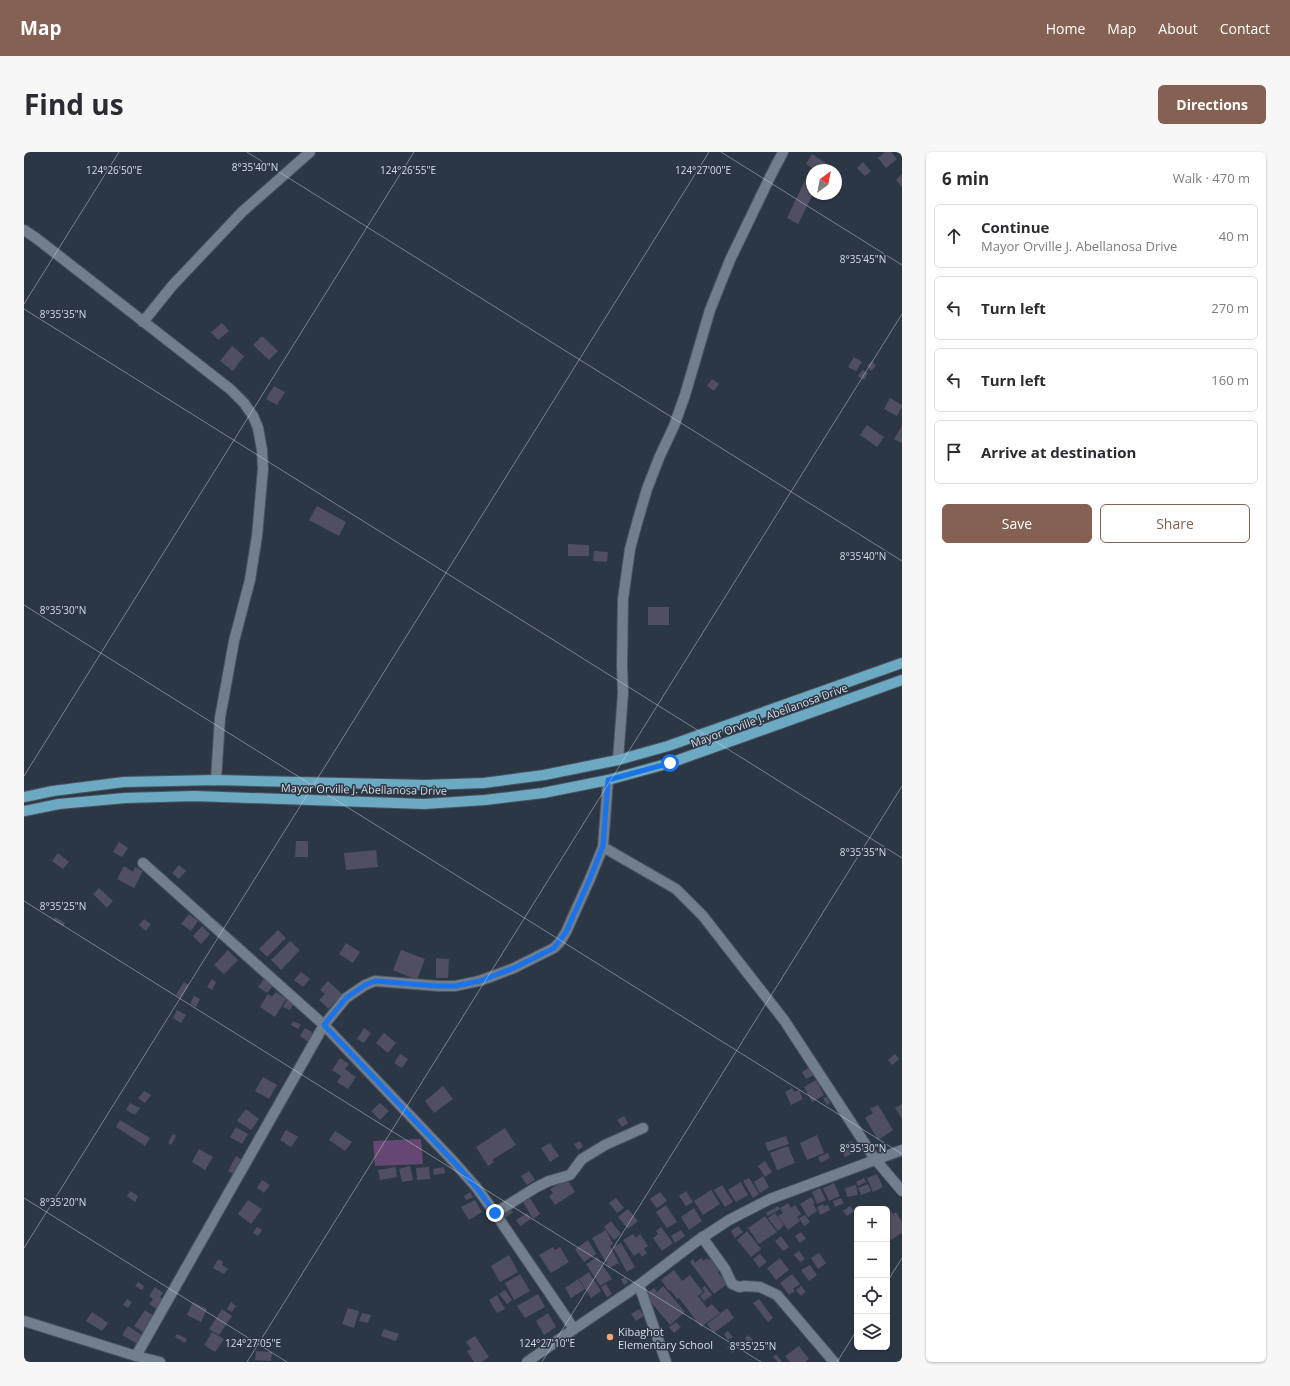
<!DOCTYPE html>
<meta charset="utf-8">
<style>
:root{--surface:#fff;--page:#f7f7f7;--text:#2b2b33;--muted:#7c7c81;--line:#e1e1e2;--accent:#846152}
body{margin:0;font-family:"Open Sans",sans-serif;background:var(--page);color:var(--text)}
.controls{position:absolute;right:12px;bottom:12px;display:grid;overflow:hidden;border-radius:6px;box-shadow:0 1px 3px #0004}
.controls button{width:36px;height:36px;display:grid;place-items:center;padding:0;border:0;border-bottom:1px solid var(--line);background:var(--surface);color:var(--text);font:20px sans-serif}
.compass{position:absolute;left:782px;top:12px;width:36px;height:36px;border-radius:50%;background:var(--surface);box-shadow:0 1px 3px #0004;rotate:32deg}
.stop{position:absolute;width:12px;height:12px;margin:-9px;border:3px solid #1a73e8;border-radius:50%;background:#fff}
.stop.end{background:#1a73e8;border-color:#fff;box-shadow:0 1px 4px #0008}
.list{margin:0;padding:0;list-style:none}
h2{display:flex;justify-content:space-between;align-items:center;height:52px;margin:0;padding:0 16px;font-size:17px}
h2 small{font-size:13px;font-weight:400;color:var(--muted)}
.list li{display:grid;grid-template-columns:26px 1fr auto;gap:12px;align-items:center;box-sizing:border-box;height:64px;margin:0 8px 8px;padding:0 8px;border:1px solid var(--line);border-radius:6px}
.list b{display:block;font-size:15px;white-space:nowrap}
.list p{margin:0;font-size:13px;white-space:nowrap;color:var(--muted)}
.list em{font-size:13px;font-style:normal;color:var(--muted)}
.actions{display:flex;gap:8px;padding:12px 16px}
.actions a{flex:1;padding:9px 0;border:1px solid var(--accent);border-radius:6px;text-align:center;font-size:14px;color:var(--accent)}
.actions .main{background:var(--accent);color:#fff}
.icon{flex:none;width:22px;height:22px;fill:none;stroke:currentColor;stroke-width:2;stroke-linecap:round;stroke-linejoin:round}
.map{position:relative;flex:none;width:878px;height:1210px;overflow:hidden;border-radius:6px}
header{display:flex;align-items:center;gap:24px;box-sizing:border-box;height:56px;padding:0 20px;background:var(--accent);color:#fff}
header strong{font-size:19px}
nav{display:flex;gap:22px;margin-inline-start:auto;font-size:14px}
.intro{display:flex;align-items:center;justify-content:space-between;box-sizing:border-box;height:96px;padding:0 24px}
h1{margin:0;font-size:28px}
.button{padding:10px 18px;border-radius:6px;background:var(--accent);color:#fff;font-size:14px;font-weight:700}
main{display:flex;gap:24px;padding:0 24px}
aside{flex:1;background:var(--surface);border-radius:6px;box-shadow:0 1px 3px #0004}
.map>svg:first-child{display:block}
.green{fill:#664773}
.building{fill:#4f4f61}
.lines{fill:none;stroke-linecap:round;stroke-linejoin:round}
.minor-casing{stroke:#4a545f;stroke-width:12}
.major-casing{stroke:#4a545f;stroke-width:12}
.minor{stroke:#717e8e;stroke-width:10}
.major{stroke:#6ca9c2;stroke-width:10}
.route{stroke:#1a73e8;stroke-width:5}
.ticks{fill:none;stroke:#d5dde6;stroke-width:1;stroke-opacity:0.45}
.poi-dot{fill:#f0a279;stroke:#2c3745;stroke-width:1.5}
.labels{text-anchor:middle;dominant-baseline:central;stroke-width:3;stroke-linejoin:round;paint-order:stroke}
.street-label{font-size:11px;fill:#d5dde6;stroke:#2c3745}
.poi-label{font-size:11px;fill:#d5dde6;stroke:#2c3745;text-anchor:start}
.ticks-label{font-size:10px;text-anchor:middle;fill:#d5dde6;stroke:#2c3745;stroke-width:3;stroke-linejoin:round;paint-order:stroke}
</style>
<header>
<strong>Map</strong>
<nav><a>Home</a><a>Map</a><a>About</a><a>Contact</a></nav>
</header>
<div class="intro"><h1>Find us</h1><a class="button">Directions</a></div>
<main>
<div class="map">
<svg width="878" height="1210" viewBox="0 0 878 1210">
<rect width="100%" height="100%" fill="#2c3745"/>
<path class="green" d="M397 987 399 1012 351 1014 349 989Z"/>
<g class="building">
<path d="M861 0H867L873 7 862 16 854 6Z"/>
<path d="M788 2 806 14 803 18H791L782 12Z"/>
<path d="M839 10 847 19 841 24 833 16Z"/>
<path d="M784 22 788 24V42H789L774 72 763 66Z"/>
<path d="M878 22V35L872 28Z"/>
<path d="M198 171 205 179 194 188 187 180Z"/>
<path d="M238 184 254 199 245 208 229 193Z"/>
<path d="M208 194 220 204 209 219 196 209Z"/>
<path d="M830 205 838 210 832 219 824 215Z"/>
<path d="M848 209 852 214 847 219 843 214Z"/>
<path d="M839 218 844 221 840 228 834 224Z"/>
<path d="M688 227 695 232 690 239 683 234Z"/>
<path d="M250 234 261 240 253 253 242 247Z"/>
<path d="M866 246 878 253V255L873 264 860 257Z"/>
<path d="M843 273 860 285 853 295 836 283Z"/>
<path d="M878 274V291L870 287Z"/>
<path d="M293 354 322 370 315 384 285 368Z"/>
<path d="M544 392 565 393V404H544Z"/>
<path d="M570 399 584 400 583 410 569 409Z"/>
<rect x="624" y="455" width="21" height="18"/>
<path d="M272 689H284V705H271Z"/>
<path d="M95 690 104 696 98 705 89 700Z"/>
<path d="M352 698 354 715 322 718 320 701Z"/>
<path d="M34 701 45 710 39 717 28 709Z"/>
<path d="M155 713 162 719 155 727 148 721Z"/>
<path d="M100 714 109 720 111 715 119 719 110 736 93 727Z"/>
<path d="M75 736 89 749 83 756 69 742Z"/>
<path d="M165 762 174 769 167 779 157 772Z"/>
<path d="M31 765 41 771 39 774 29 768Z"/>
<path d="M120 767 127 772 122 779 115 773Z"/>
<path d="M178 774 186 782 177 792 169 784Z"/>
<path d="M254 778 262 786 243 805 235 797Z"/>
<path d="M266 789 276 798 257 818 247 808Z"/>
<path d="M322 791 336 800 329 811 315 802Z"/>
<path d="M204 798 214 808 200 822 190 813Z"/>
<path d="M377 798 401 807 393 828 369 818Z"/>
<path d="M412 806 425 807 424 826H412Z"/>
<path d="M277 820 286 827 279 835 270 828Z"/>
<path d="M188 827 192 830 188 838 183 835Z"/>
<path d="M240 827 249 834 243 841 234 835Z"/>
<path d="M304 829 318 842 305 857 295 848 301 842 296 838Z"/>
<path d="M160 830 165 833 157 846 152 843Z"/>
<path d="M252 840 262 847 251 865 236 855 244 842 248 845Z"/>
<path d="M170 844 176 847 172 855 166 852Z"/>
<path d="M263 848 270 851 266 858 259 855Z"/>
<path d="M153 858 162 863 157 871 149 866Z"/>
<path d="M269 869 277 873 274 877 267 873Z"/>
<path d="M281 876 291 882 285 890 276 884Z"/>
<path d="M340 876 347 881 340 891 333 887Z"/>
<path d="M360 881 372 891 364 901 352 891Z"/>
<path d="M376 902 384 907 378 916 370 911Z"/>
<path d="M871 902 875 907 868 913 864 908Z"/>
<path d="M316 906 325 912 321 917 332 925 324 937 313 930 317 924 308 918Z"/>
<path d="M786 915 790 923 782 927 778 920Z"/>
<path d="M239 925 253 933 245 947 231 939Z"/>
<path d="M792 928 800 943 788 950 780 935Z"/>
<path d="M419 934 429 947 410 961 401 949Z"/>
<path d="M768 936 770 940 775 938 779 947 767 953 761 940Z"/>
<path d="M120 939 127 943 121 951 114 946Z"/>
<path d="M803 945 806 951 803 953 799 946Z"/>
<path d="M106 951 116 956 111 963 102 958Z"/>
<path d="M356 951 365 959 356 968 347 959Z"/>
<path d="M878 952V967L871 956Z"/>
<path d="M854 953 869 978 854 988 841 966 849 961 846 957Z"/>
<path d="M222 957 235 967 227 978 213 969Z"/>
<path d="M600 964 604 971 598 975 593 968Z"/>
<path d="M96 968 126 986 121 994 92 975Z"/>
<path d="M212 975 224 982 218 992 206 985Z"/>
<path d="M481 976 492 993 468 1008 470 1010 464 1014 452 995Z"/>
<path d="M262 978 274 985 267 995 256 988Z"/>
<path d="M311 979 328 990 321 999 305 988Z"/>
<path d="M149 982 152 984 147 993 144 991Z"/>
<path d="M793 983 800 1001 783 1008 776 991Z"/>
<path d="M762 984 765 992 744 999 741 991Z"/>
<path d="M556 989 559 995 554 998 550 992Z"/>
<path d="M828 989 832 1000 821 1005 817 997 823 995 821 992Z"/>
<path d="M526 991 535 1004 526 1010 517 996Z"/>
<path d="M764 994 771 1011 753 1018 746 1001Z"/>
<path d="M175 997 189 1005 181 1018 168 1010Z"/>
<path d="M804 1001 806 1006 797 1011 794 1005Z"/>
<path d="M212 1004 221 1010 214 1024 204 1019Z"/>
<path d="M741 1009 748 1020 741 1025 734 1014Z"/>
<path d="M386 1014 389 1028 378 1030 375 1017Z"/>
<path d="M372 1015 373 1025 356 1028 354 1018Z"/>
<path d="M405 1015 406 1027 393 1028 392 1016Z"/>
<path d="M420 1015 421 1021 410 1023 409 1017Z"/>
<path d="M505 1019 511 1028 503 1033 497 1024Z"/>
<path d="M853 1022 859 1035 849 1040 843 1026Z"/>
<path d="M739 1024 745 1035 736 1041 730 1030Z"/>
<path d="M725 1026 735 1042 729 1046 719 1029Z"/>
<path d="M840 1026 842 1030 834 1034 832 1030Z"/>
<path d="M543 1027 551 1040 531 1053 525 1044 529 1041 526 1037Z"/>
<path d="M238 1028 246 1033 240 1041 233 1036Z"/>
<path d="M717 1030 724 1043 712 1050 704 1038Z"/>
<path d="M810 1031 816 1044 805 1049 799 1036Z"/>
<path d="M844 1032 847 1039 837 1043 834 1036Z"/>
<path d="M698 1033 709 1050 701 1055 690 1038Z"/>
<path d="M832 1033 834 1043 823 1045 821 1036Z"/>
<path d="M796 1036 802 1048 793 1052 788 1040Z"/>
<path d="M687 1038 696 1052 679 1063 670 1049Z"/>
<path d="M106 1039 114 1044 111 1050 103 1044Z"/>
<path d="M662 1039 669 1050 662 1054 655 1044Z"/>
<path d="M446 1040 449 1045 442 1048 440 1044Z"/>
<path d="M636 1040 643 1049 633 1056 626 1047Z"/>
<path d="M787 1045 791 1051 789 1052 793 1059 784 1065 776 1052Z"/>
<path d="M506 1046 516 1062 509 1067 499 1050Z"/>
<path d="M592 1046 600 1056 593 1061 585 1051Z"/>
<path d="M817 1046 820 1051 811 1055 809 1049Z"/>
<path d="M224 1048 238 1057 227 1072 214 1062Z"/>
<path d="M451 1048 458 1060 445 1068 437 1055Z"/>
<path d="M764 1051 767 1056 771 1053 777 1062 773 1065 776 1069 764 1078 754 1064 759 1061 756 1056Z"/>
<path d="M799 1052 800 1054 804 1053 806 1058 796 1063 793 1055Z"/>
<path d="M642 1053 653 1070 643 1076 632 1060Z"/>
<path d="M754 1054 756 1057 744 1064 742 1061Z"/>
<path d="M826 1054 830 1059 823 1064 819 1059Z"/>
<path d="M486 1056 489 1060 481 1066 478 1063Z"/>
<path d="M670 1056 678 1069 665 1078 657 1065Z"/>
<path d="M604 1057 614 1069 604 1077 594 1065Z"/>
<path d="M867 1059 869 1062 872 1060 878 1070V1081L865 1089 863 1086V1062Z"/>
<path d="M503 1061 507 1067 496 1074 492 1068Z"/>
<path d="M751 1061 760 1073 754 1079 744 1066Z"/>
<path d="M781 1063 786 1070 780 1074 775 1066Z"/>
<path d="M741 1064 753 1080 735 1092 724 1076Z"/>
<path d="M587 1069 597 1082 590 1088 580 1075Z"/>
<path d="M714 1074 719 1080 711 1086 707 1079Z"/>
<path d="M233 1075 238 1078 234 1084 229 1081Z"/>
<path d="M637 1075 649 1091 638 1099 629 1086 634 1082 632 1079Z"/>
<path d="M582 1078 589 1092 586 1094 595 1111 585 1116 568 1086Z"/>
<path d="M657 1078 661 1084 651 1091 647 1084Z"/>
<path d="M723 1079 737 1097 727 1105 713 1088Z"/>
<path d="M777 1080 782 1087 776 1091 771 1084Z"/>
<path d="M609 1082 612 1086 616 1082 624 1094 620 1097 623 1101 618 1105 615 1100 610 1104 599 1088Z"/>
<path d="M757 1084 765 1095 759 1099 751 1089Z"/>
<path d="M564 1088 572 1102 560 1110 551 1097Z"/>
<path d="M597 1091 611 1115 603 1120 589 1095Z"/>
<path d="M529 1095 531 1098 536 1095 545 1110 527 1121 515 1103Z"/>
<path d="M775 1099 781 1107 776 1110 770 1103Z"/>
<path d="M795 1101 802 1111 794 1117 787 1106Z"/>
<path d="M736 1102 743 1110 735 1116 729 1107Z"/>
<path d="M485 1103 494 1120 476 1130 467 1114Z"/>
<path d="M573 1105 588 1127 576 1134 562 1112Z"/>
<path d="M689 1105 698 1117 694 1120 703 1132 690 1142 666 1110 669 1107 671 1111 677 1106 679 1109 683 1106 685 1108Z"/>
<path d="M756 1106 765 1118 752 1128 743 1116Z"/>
<path d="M194 1107 199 1110 198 1113 204 1117 200 1122 189 1116Z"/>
<path d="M786 1113 793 1123 785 1129 777 1118Z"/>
<path d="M650 1118 658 1129 666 1123 679 1140 674 1144 683 1156 688 1152 696 1161 677 1175 655 1146 653 1147 646 1138 645 1139 637 1128Z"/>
<path d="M565 1120 577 1139 567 1146 555 1127Z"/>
<path d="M496 1122 506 1139 490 1148 481 1131Z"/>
<path d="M768 1122 776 1132 769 1137 771 1139 765 1143 756 1131Z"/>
<path d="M601 1125 604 1130 600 1133 597 1127Z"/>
<path d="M554 1127 561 1137 547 1146 541 1136Z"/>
<path d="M114 1130 120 1134 118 1138 111 1134Z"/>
<path d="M582 1132 588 1142 583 1145 577 1135Z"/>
<path d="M639 1134 661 1160 646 1173 621 1143 630 1136 633 1140Z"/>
<path d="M681 1134 688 1143 680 1149 676 1144 681 1140 678 1136Z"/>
<path d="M777 1134 782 1140 777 1144 772 1138Z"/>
<path d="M131 1135 139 1141 136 1145 141 1148 134 1158 125 1152 129 1147 125 1144Z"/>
<path d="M481 1138 488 1148 483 1152 475 1142Z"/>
<path d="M514 1142 521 1155 501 1166 493 1154Z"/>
<path d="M473 1143 481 1157 473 1161 465 1148Z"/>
<path d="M103 1147 108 1150 104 1156 99 1153Z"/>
<path d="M735 1147 749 1166 744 1170 729 1151Z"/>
<path d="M169 1150 183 1157 177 1170 163 1163Z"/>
<path d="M207 1150 212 1154 208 1160 203 1157Z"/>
<path d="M324 1156 335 1159 330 1176 318 1172Z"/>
<path d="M703 1156 710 1166 690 1181 683 1172Z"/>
<path d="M198 1157 208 1164 195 1183 185 1177Z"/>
<path d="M615 1157 620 1164 612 1169 607 1162Z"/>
<path d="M121 1158 131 1165 120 1181 110 1174Z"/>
<path d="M68 1160 84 1171 78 1179 62 1169Z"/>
<path d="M338 1161 347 1163 344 1171 335 1169Z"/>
<path d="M524 1161 532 1175 520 1183 512 1169Z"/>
<path d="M652 1170 657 1175 650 1181 645 1175Z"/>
<path d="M104 1174 119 1184 114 1192 98 1183Z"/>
<path d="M360 1177 375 1182 372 1189 357 1184Z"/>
<path d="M704 1179 709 1185 704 1188 700 1182Z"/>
<path d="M188 1180 200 1187 191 1200 180 1193Z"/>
<path d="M153 1182 163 1187 161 1191 151 1185Z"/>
<path d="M724 1183 729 1188 725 1191 721 1186Z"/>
<path d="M451 1184 465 1205 458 1210H450L443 1199 447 1197 442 1190Z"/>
<path d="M742 1188 747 1195 744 1197 739 1190Z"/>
<path d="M731 1190 736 1197 733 1199 728 1193Z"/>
<path d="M706 1193 711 1199 708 1201 703 1195Z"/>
<path d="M775 1194 785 1207 781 1210H766L761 1204Z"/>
<path d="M232 1199 248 1200 247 1209 231 1208Z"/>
<path d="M752 1202 758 1210H754L749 1205Z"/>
</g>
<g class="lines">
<g class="minor-casing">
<g id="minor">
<path d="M0 78 12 86 206 237 220 251 229 264 234 276 238 298 239 317 233 384 226 428 210 489 196 566 192 628"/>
<path d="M119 170 148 134 218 60 286 0"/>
<path d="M594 608 599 541 598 514 599 447 606 397 613 371 623 337 635 306 650 274 661 243 686 158 706 108 746 25 759 0"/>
<path d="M579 695 652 737 679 764 760 868 851 1007 878 1039"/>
<path d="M119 711 300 873 430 1010 452 1035 471 1061 550 1177"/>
<path d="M471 1061 511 1036 525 1029 546 1023 558 1007 581 993 619 976"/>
<path d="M678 1085 701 1117 708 1132 715 1135 721 1134 736 1135 753 1143 810 1210"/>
<path d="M615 1133 642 1210"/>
<path d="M0 1169 112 1204 136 1210"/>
<path d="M112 1204 300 873 322 846 341 833 351 829 414 834H431L455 829 469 824 490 816 530 796 536 790 542 780 565 729 579 695 584 628"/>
<path d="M503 1210 550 1177 615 1133 673 1089 705 1068 746 1047 878 998"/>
</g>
</g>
<g class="major-casing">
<g id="major">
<path d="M0 645 29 639 100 630 192 628 401 633 460 631 520 623 594 608 644 594 878 511"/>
<path d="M0 659 35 652 101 646 171 644 400 652 461 648 519 641 584 628 646 611 878 528"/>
</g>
</g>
<use href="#minor" class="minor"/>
<use href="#major" class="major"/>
</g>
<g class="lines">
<path class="route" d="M471 1061 452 1035 430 1010 300 873 322 846 341 833 351 829 414 834H431L456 829 469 824 490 816 530 796 542 780 565 729 579 694 584 628 646 611"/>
</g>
<path class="ticks" d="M223 0 878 409M697 0 878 113M0 152 95 0M0 157 878 706M0 453 878 1002M0 624 390 0M0 749 737 1210M0 1046 263 1210M0 1096 685 0M863 1130 878 1106M223 1210 878 162M518 1210 878 634M813 1210 833 1178"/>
<circle class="poi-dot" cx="586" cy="1185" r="4"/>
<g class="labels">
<g class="street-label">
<text transform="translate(745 563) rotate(-20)">Mayor Orville J. Abellanosa Drive</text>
<text transform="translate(340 637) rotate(1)">Mayor Orville J. Abellanosa Drive</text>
</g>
<g class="poi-label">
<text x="594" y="1179">Kibaghot<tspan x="594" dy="13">Elementary School</tspan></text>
</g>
</g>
<g class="ticks-label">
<text x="231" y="19">8°35'40"N</text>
<text x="90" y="22">124°26'50"E</text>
<text x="384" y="22">124°26'55"E</text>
<text x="679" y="22">124°27'00"E</text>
<text x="839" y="111">8°35'45"N</text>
<text x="39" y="166">8°35'35"N</text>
<text x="839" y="408">8°35'40"N</text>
<text x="39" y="462">8°35'30"N</text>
<text x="839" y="704">8°35'35"N</text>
<text x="39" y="758">8°35'25"N</text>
<text x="839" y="1000">8°35'30"N</text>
<text x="39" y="1054">8°35'20"N</text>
<text x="229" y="1195">124°27'05"E</text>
<text x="523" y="1195">124°27'10"E</text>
<text x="729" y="1198">8°35'25"N</text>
</g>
</svg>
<div class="controls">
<button>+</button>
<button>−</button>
<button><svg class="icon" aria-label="locate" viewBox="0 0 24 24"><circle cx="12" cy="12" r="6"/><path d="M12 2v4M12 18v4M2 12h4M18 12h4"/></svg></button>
<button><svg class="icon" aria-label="layers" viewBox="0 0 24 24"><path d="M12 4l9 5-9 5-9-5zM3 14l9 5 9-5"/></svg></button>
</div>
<svg class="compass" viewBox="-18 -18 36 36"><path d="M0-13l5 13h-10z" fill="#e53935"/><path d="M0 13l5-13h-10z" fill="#7c7c81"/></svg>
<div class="stop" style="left:646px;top:611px"></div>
<div class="stop end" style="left:471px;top:1061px"></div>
</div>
<aside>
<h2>6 min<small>Walk · 470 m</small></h2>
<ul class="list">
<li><svg class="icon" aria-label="ahead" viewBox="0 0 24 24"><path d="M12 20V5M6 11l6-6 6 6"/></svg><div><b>Continue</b><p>Mayor Orville J. Abellanosa Drive</p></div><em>40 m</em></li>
<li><svg class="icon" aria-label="left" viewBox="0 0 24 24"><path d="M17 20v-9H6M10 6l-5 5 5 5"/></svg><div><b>Turn left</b></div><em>270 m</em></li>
<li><svg class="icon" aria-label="left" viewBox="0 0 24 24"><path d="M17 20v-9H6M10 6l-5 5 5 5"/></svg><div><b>Turn left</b></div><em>160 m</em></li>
<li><svg class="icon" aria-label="arrive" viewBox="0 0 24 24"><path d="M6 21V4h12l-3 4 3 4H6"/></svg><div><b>Arrive at destination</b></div></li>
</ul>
<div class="actions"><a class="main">Save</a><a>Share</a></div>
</aside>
</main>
